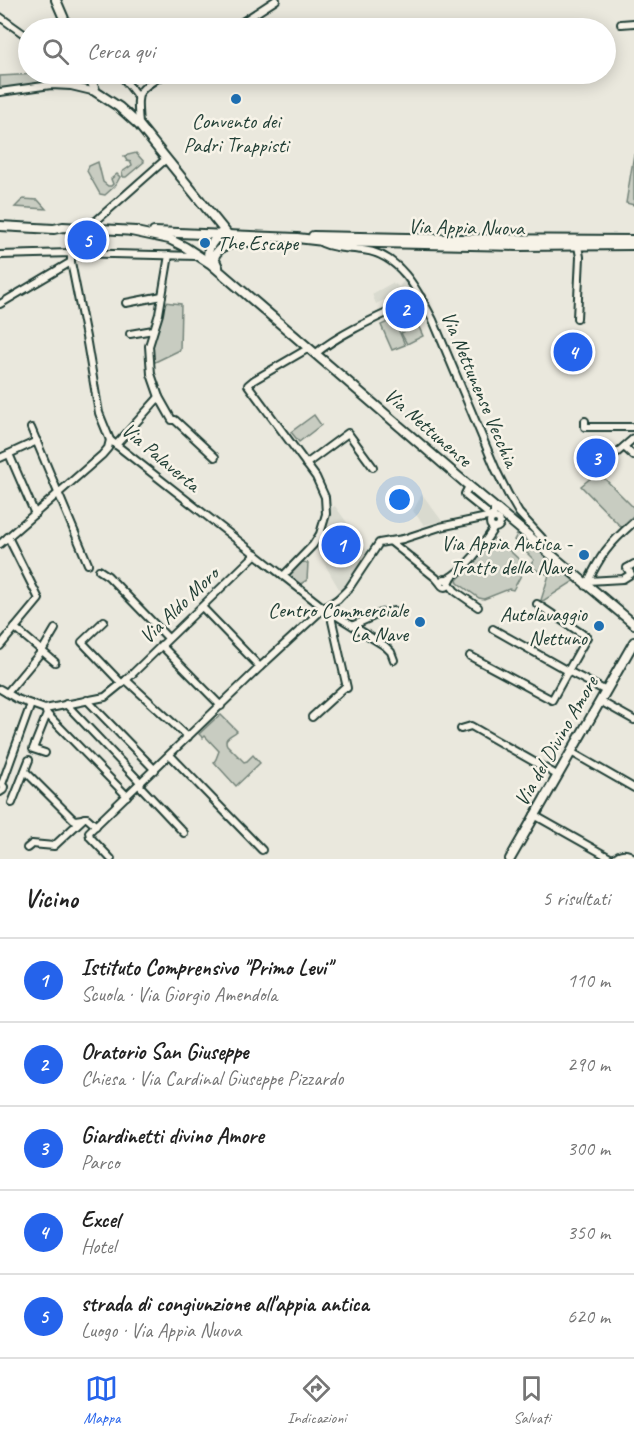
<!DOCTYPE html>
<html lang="it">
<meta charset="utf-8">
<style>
:root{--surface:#fff;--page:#f6f6f6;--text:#222;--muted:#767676;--line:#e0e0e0;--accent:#2563eb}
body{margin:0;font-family:Caveat,sans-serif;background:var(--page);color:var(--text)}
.you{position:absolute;left:400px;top:500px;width:21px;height:21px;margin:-15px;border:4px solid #fff;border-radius:50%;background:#1a73e8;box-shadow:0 0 0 9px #1a73e833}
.badge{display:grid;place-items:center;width:39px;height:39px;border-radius:50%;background:var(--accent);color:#fff;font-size:20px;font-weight:700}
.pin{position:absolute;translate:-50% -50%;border:3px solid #fff;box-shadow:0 2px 6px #0006}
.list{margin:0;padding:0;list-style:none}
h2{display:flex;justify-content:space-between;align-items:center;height:78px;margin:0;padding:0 24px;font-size:26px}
h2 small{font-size:20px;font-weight:400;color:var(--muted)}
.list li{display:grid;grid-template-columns:39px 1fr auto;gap:18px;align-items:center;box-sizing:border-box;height:84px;padding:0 24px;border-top:2px solid var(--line)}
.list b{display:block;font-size:22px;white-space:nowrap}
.list p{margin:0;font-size:20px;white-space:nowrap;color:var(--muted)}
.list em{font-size:20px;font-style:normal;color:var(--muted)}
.icon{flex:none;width:33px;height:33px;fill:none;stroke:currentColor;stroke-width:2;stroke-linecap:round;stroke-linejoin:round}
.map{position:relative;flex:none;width:634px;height:859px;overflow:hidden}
.search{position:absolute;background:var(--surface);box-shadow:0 3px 15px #0003;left:18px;right:18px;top:18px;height:66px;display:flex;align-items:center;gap:15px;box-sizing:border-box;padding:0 21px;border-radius:33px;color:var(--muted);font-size:22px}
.sheet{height:498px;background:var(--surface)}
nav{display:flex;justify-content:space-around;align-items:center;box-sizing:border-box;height:84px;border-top:2px solid var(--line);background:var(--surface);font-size:16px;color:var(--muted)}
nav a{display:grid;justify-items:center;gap:3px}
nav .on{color:var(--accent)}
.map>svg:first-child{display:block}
.built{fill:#d9dacf}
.green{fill:#c8ccc1;stroke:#74847a;stroke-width:1.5}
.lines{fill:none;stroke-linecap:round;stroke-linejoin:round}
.minor-casing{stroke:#1f3d34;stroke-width:10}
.major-casing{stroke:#1f3d34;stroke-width:12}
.minor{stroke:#f7f3e8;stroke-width:6}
.major{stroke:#f7f3e8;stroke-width:8}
.poi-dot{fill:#1f6fb2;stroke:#f7f3e8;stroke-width:2}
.labels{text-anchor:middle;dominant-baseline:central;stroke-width:5;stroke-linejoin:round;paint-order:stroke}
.poi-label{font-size:21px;fill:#1f3d34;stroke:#f7f3e8;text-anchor:end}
.street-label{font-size:21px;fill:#1f3d34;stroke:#f7f3e8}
</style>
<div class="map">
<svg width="634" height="859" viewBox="0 0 634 859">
<rect width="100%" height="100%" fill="#eae8dd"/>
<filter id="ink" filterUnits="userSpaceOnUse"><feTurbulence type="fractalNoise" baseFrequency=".0167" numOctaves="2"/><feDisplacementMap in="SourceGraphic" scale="12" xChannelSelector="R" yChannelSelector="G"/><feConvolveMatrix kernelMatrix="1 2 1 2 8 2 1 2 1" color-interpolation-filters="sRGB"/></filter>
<g filter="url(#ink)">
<g class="built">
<path d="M405 279 408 282 416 297 402 302 400 296 392 299 391 297 376 304 372 294 392 283 394 285 395 284 399 287Z"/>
<path d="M422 494 442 521 424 525 413 511Z"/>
<path d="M335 506 368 552 347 587 339 589 316 549 320 548 318 542 324 535 326 528 329 509Z"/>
</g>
<g class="green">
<path d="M37 74C52 74 82 69 86 88L62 83 0 90V76Z"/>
<path d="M136 153 144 162 126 177H123L122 172 132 165 131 162 127 161 124 156Z"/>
<path d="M634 154V205L626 203Z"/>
<path d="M98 162 103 182 108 186H111L113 184 111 179 117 174 120 177 115 186 105 195 100 194 87 171 89 166Z"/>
<path d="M23 199 38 200 46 209 15 207Z"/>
<path d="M164 302 181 304 180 350 153 363 152 345Z"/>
<path d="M394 319 405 345 392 350 381 325Z"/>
<path d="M418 325 423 336 407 344 401 333Z"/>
<path d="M314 415 321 425 299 442 291 432Z"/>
<path d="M587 451 607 452 603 456 606 460 603 463 599 460 592 466 585 459Z"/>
<path d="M598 472 634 508V515L621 527 581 486Z"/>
<path d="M518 533 574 581 543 601 541 600 549 575 529 567 534 560 525 551V546L522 542H516L514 540Z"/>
<path d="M491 539H497L526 566 513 590 509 589 484 599 479 598 458 583 457 580 478 559V558Z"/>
<path d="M301 562 308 563 307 580 299 585 289 578V575Z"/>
<path d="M221 715 237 731C232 736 223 737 227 745L244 762 247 761 253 755 260 763 236 786 214 762 216 759 219 751 205 736 203 738 199 734 215 719H216Z"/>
</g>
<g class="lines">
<g class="minor-casing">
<g id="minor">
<path d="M0 17 28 37"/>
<path d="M621 24 634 23"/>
<path d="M233 28 276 0"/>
<path d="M80 74 91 81"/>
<path d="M120 74 138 97"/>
<path d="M0 92 51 85 71 86 96 92"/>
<path d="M139 125C137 91 134 93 164 74"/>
<path d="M71 228V262L86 337 99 413 110 440 324 608 385 646 391 652 394 660"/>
<path d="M88 228 166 159"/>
<path d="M322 243C335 249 349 248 363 250 400 254 418 291 433 320L496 470 508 494 519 513 542 538 541 547"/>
<path d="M0 255 71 253 197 256"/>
<path d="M169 255 159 314 149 346 151 374 159 397 172 420H175L215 457"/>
<path d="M126 303 162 296"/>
<path d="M0 304 71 262"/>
<path d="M577 318 580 257 578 246"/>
<path d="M130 334 153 330"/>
<path d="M315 354C346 329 386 314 421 297"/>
<path d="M585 421V427H634"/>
<path d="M31 428 88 564"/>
<path d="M116 445 159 397"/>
<path d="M624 447 634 456"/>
<path d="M9 454 35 514"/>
<path d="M0 458 37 441"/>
<path d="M306 464 348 433 373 467"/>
<path d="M598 469 634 438"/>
<path d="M469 486 465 494 466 496 486 512"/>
<circle cx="495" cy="523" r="5"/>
<path d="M390 541 436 578 441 584"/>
<path d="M0 544 102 455 108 448 110 440"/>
<path d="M99 570 108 576 168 638"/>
<path d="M283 576 313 545 320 534 326 514 325 497 316 477 248 385 254 380 309 348"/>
<path d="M452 577 449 583 455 591 478 607"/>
<circle cx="445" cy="583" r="4"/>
<path d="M446 580C467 568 481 548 494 528"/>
<path d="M588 581 623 579 631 574 627 568 634 564"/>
<path d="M586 586C600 555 609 544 634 522"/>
<path d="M337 600 349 588 379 543 403 539 440 527 492 516 494 513V507"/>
<path d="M202 607 260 667"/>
<path d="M332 612V621L347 688"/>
<path d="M104 621 82 642 122 684"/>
<path d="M354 625 381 613 395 611"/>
<path d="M15 628 55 662"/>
<path d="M493 629 568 671 587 637 537 604"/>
<path d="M161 645 221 706"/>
<path d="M0 646 39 599 8 537"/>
<path d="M470 656 552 700 568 671 606 691"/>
<path d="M126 680 188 737"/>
<path d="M0 689 17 699 45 709 105 697 126 680 256 554"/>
<path d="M7 693 42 651 55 629"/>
<path d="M87 700 155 770"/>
<path d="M600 701 634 720"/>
<path d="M66 704 141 783"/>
<path d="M47 714 127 796"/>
<path d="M312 717 346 686"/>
<path d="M461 729 471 726 557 775"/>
<path d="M571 752 634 788"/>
<path d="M45 753 33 749 47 714 46 712"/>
<path d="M170 755 262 850"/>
<path d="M25 771 73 819 75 820 82 819"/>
<path d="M0 784 4 787 3 790 0 792"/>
<path d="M2 784 31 704"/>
<path d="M139 785 184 833"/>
<path d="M12 803 29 760"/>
<path d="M534 815 612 859"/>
<path d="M27 848 32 844 54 846 84 818H87L96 826"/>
<path d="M111 859 90 837 89 832 260 667 324 608 338 599"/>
<path d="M614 859C620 852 628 852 634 859"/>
</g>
</g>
<g class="major-casing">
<g id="major">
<path d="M56 0 68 28"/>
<path d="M88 74 96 92 119 107 139 125 228 235 230 239 226 245"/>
<path d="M0 226 54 229 63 227 136 231"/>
<path d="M131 231 169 239 185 247 211 264 469 486 634 624"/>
<path d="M154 232 297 238 332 242 519 246 634 245"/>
<path d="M313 236 454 239 634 240"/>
<path d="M210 262C205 250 211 243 220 234"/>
<path d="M218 267 214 258C219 240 247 243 262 241"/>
<path d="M510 859 634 642"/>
</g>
</g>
<use href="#minor" class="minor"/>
<use href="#major" class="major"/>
</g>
</g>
<g class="poi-dot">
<circle cx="236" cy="99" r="6"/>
<circle cx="205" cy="243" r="6"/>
<circle cx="584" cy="555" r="6"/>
<circle cx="420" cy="622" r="6"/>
<circle cx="599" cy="626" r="6"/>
</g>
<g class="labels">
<g class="poi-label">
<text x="236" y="121" text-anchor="middle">Convento dei<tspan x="236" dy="24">Padri Trappisti</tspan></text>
<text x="217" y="243" text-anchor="start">The Escape</text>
<text x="572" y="543">Via Appia Antica -<tspan x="572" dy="24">Tratto della Nave</tspan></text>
<text x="408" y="610">Centro Commerciale<tspan x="408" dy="24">La Nave</tspan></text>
<text x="587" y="614">Autolavaggio<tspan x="587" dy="24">Nettuno</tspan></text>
</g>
<g class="street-label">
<text transform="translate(466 227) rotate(1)">Via Appia Nuova</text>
<text transform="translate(480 389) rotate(67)">Via Nettunense Vecchia</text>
<text transform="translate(428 427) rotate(41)">Via Nettunense</text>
<text transform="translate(161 457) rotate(40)">Via Palaverta</text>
<text transform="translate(179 605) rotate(-44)">Via Aldo Moro</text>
<text transform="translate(556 741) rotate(-60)">Via del Divino Amore</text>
</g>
</g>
</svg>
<div class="you"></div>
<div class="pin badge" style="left:341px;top:545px">1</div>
<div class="pin badge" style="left:405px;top:309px">2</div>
<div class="pin badge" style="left:596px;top:458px">3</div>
<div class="pin badge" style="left:573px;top:352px">4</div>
<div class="pin badge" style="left:87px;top:240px">5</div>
<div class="search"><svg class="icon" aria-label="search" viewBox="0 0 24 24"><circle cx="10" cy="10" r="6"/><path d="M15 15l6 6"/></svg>Cerca qui</div>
</div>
<section class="sheet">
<h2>Vicino<small>5 risultati</small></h2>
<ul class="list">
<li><span class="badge">1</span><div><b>Istituto Comprensivo &quot;Primo Levi&quot;</b><p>Scuola · Via Giorgio Amendola</p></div><em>110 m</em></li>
<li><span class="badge">2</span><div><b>Oratorio San Giuseppe</b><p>Chiesa · Via Cardinal Giuseppe Pizzardo</p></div><em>290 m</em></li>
<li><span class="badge">3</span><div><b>Giardinetti divino Amore</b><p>Parco</p></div><em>300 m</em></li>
<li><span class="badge">4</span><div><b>Excel</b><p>Hotel</p></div><em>350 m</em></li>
<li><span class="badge">5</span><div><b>strada di congiunzione all'appia antica</b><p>Luogo · Via Appia Nuova</p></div><em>620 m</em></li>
</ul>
</section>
<nav>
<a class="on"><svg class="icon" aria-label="map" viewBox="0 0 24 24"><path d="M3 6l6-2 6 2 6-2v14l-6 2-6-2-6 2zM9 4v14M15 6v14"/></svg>Mappa</a>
<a><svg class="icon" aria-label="directions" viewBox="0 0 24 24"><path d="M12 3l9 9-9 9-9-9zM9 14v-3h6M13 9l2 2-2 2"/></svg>Indicazioni</a>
<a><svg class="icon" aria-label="saved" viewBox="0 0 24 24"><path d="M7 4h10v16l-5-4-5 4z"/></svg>Salvati</a>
</nav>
